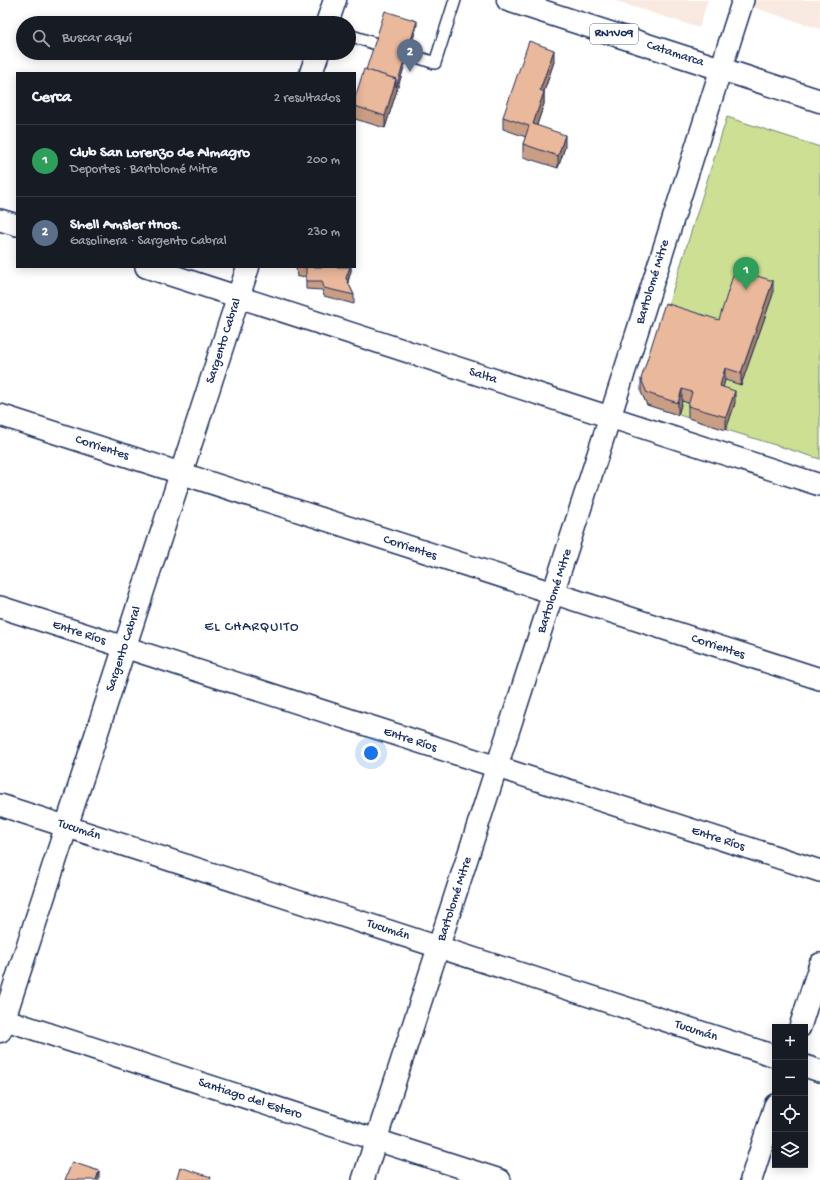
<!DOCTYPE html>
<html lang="es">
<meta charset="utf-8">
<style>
:root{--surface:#171b24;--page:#242831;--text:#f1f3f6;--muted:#9ea1a6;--line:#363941;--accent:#d1495b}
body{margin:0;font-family:"Gochi Hand",sans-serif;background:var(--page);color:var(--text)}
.controls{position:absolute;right:12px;bottom:12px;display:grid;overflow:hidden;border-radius:0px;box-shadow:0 2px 10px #0003}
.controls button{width:36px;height:36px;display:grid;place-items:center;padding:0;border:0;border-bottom:1px solid var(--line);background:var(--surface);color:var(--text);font:20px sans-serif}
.you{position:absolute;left:371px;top:753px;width:14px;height:14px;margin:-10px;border:3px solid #fff;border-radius:50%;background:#1a73e8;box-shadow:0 0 0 6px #1a73e833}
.badge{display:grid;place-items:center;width:26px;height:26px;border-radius:50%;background:var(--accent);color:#fff;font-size:13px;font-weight:700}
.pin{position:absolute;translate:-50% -33px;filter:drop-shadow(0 1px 2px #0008)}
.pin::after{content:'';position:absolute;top:21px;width:14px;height:12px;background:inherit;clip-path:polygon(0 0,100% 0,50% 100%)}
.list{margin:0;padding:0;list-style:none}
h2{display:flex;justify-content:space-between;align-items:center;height:52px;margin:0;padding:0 16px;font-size:17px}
h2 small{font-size:13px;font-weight:400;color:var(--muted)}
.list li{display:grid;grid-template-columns:26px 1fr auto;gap:12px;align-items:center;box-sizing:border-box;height:72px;padding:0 16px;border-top:1px solid var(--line)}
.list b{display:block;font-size:15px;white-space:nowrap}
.list p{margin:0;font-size:13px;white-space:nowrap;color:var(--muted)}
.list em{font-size:13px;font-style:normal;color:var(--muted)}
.icon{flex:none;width:22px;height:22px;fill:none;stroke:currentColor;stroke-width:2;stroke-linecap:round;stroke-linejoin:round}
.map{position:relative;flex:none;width:820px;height:1180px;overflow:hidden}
.search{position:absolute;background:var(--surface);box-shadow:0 2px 10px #0003;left:16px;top:16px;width:340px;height:44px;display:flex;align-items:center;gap:10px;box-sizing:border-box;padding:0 14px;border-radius:22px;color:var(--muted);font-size:15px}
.panel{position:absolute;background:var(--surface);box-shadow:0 2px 10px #0003;left:16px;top:72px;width:340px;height:196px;border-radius:0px}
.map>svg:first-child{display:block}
.built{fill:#f9eae1}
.green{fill:#ccdf93;stroke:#748778}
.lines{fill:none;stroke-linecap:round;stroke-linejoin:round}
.service-casing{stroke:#1b2f5e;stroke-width:14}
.minor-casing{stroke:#1b2f5e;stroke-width:24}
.secondary-casing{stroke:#1b2f5e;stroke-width:25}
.primary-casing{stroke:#1b2f5e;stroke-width:25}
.service{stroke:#fff;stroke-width:11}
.minor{stroke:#fff;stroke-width:21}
.secondary{stroke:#fff;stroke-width:22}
.primary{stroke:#fff;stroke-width:22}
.wall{fill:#c99e85;stroke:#1b2f5e}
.shaded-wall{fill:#a4816c;stroke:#1b2f5e}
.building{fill:#eab89b;stroke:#1b2f5e}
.labels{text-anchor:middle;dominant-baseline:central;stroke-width:3;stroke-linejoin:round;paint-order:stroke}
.shield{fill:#fff;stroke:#5f6d8e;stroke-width:1}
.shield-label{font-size:12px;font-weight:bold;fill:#1b2f5e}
.street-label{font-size:13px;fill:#1b2f5e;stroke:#fff}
.neighbourhood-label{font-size:14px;letter-spacing:1px;fill:#1b2f5e;stroke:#fff}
</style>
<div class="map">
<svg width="820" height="1180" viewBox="0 0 820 1180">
<rect width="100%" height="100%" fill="#fff"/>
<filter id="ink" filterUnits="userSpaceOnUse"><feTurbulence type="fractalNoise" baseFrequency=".025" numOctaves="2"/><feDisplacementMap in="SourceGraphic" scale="8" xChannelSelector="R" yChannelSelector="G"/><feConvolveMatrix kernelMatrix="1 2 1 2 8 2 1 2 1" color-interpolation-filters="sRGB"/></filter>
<g filter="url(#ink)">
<g class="built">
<path d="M612 0H708L699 28Z"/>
<path d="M754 0H820V29L752 7Z"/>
</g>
<path class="green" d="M727 117 820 147V459L647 405 641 392Z"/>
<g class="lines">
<g class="service-casing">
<g id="service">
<path d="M349 35 376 44"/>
<path d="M408 54 435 63 455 0"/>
</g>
</g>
<g class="minor-casing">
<g id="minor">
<path d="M0 220 17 225"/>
<path d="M146 267 820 485"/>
<path d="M0 415 820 679"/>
<path d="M0 607 820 871"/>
<path d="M0 805 775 1056"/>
<path d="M0 1018 500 1180"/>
<path d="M800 1027 820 964"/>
<path d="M805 1066 820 1071"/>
<path d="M363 1180 610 417 743 0"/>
<path d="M751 1180 775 1105"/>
</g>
</g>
<g class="secondary-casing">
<g id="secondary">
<path d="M327 23 335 0"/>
<path d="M311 73 318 53"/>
<path d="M0 1031 248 267"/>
</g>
</g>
<g class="primary-casing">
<path id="primary" d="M508 0 820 101"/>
</g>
<use href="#service" class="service"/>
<use href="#minor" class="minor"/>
<use href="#secondary" class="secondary"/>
<use href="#primary" class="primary"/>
</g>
<g class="wall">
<path d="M417 26 385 128 355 119V98L366 70Z"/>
<path d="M554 62 544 92V104L537 125 565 147 558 168 523 157V144L526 137 503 129V117Z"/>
<path d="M296 267H351V271L348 282 354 295V304L324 296 322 290 306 289V276L297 277Z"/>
<path d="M773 294 741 385 725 380 723 387 735 403 726 430 688 418V403L682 401 678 415 647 405 641 392V379L719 320Z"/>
</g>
<g class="shaded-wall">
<path d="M417 21V26L385 128V116L396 79Z"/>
<path d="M554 50V62L540 103V90Z"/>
<path d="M544 92V104L533 136V124Z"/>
<path d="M565 135V147L558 168V156Z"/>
<path d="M350 267H351V271L346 287V278Z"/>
<path d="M773 281V294L741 385V373Z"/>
<path d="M725 368V380L720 398V386Z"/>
<path d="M682 389V401L678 415V403Z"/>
<path d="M735 391V403L726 430V417Z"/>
<path d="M99 1171V1180H96Z"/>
</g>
<g class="building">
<path d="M385 11 417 21 396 87V79L366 70Z"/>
<path d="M529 41 554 50 540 90 544 92 533 124 565 135 558 156 523 144 529 126 503 117Z"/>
<path d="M364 69 396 79 385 116 355 106V98Z"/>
<path d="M297 267H350L346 278 354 295 324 288 322 281H306V267L297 268Z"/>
<path d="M735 269 773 281 741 373 725 368 720 386 735 391 726 417 688 406 692 392 682 389 678 403 647 393 641 379 665 303 719 320Z"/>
<path d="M72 1162 99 1171 96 1180H65Z"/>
<path d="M180 1167 211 1177 210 1180H176Z"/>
</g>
</g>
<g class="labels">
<rect class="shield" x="590" y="24" width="48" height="20" rx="3"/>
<g class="shield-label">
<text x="614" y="34">RN1V09</text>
</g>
<g class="street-label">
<text transform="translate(675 54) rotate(18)">Catamarca</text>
<text transform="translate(653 282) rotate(-73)">Bartolomé Mitre</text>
<text transform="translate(224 341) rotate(-72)">Sargento Cabral</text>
<text transform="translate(483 376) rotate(18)">Salta</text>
<text transform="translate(102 448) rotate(18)">Corrientes</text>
<text transform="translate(410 548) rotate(18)">Corrientes</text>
<text transform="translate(555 591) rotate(-72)">Bartolomé Mitre</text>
<text transform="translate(79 633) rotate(18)">Entre Ríos</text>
<text transform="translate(718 647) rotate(18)">Corrientes</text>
<text transform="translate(124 649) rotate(-72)">Sargento Cabral</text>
<text transform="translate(410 740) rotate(18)">Entre Ríos</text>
<text transform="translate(79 830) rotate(18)">Tucumán</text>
<text transform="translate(718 839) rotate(18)">Entre Ríos</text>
<text transform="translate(455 899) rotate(-72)">Bartolomé Mitre</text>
<text transform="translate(388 930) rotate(18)">Tucumán</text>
<text transform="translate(696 1031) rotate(18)">Tucumán</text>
<text transform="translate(250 1099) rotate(18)">Santiago del Estero</text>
</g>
<g class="neighbourhood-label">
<text x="252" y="627">EL CHARQUITO</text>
</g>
</g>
</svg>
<div class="controls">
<button>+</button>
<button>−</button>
<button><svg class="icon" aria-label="locate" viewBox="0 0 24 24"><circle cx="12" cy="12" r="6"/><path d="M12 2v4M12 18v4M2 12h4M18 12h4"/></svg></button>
<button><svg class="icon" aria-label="layers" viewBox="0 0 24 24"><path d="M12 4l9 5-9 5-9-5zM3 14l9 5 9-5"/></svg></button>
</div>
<div class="you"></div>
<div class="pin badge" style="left:746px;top:290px;background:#2e9e5b">1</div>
<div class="pin badge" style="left:410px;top:72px;background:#5c6f8a">2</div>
<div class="search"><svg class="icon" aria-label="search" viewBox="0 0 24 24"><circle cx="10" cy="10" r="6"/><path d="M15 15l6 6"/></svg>Buscar aquí</div>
<section class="panel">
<h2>Cerca<small>2 resultados</small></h2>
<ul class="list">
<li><span class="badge" style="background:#2e9e5b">1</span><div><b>Club San Lorenzo de Almagro</b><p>Deportes · Bartolomé Mitre</p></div><em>200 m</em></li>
<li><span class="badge" style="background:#5c6f8a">2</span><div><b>Shell Amsler Hnos.</b><p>Gasolinera · Sargento Cabral</p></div><em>230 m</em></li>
</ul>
</section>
</div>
